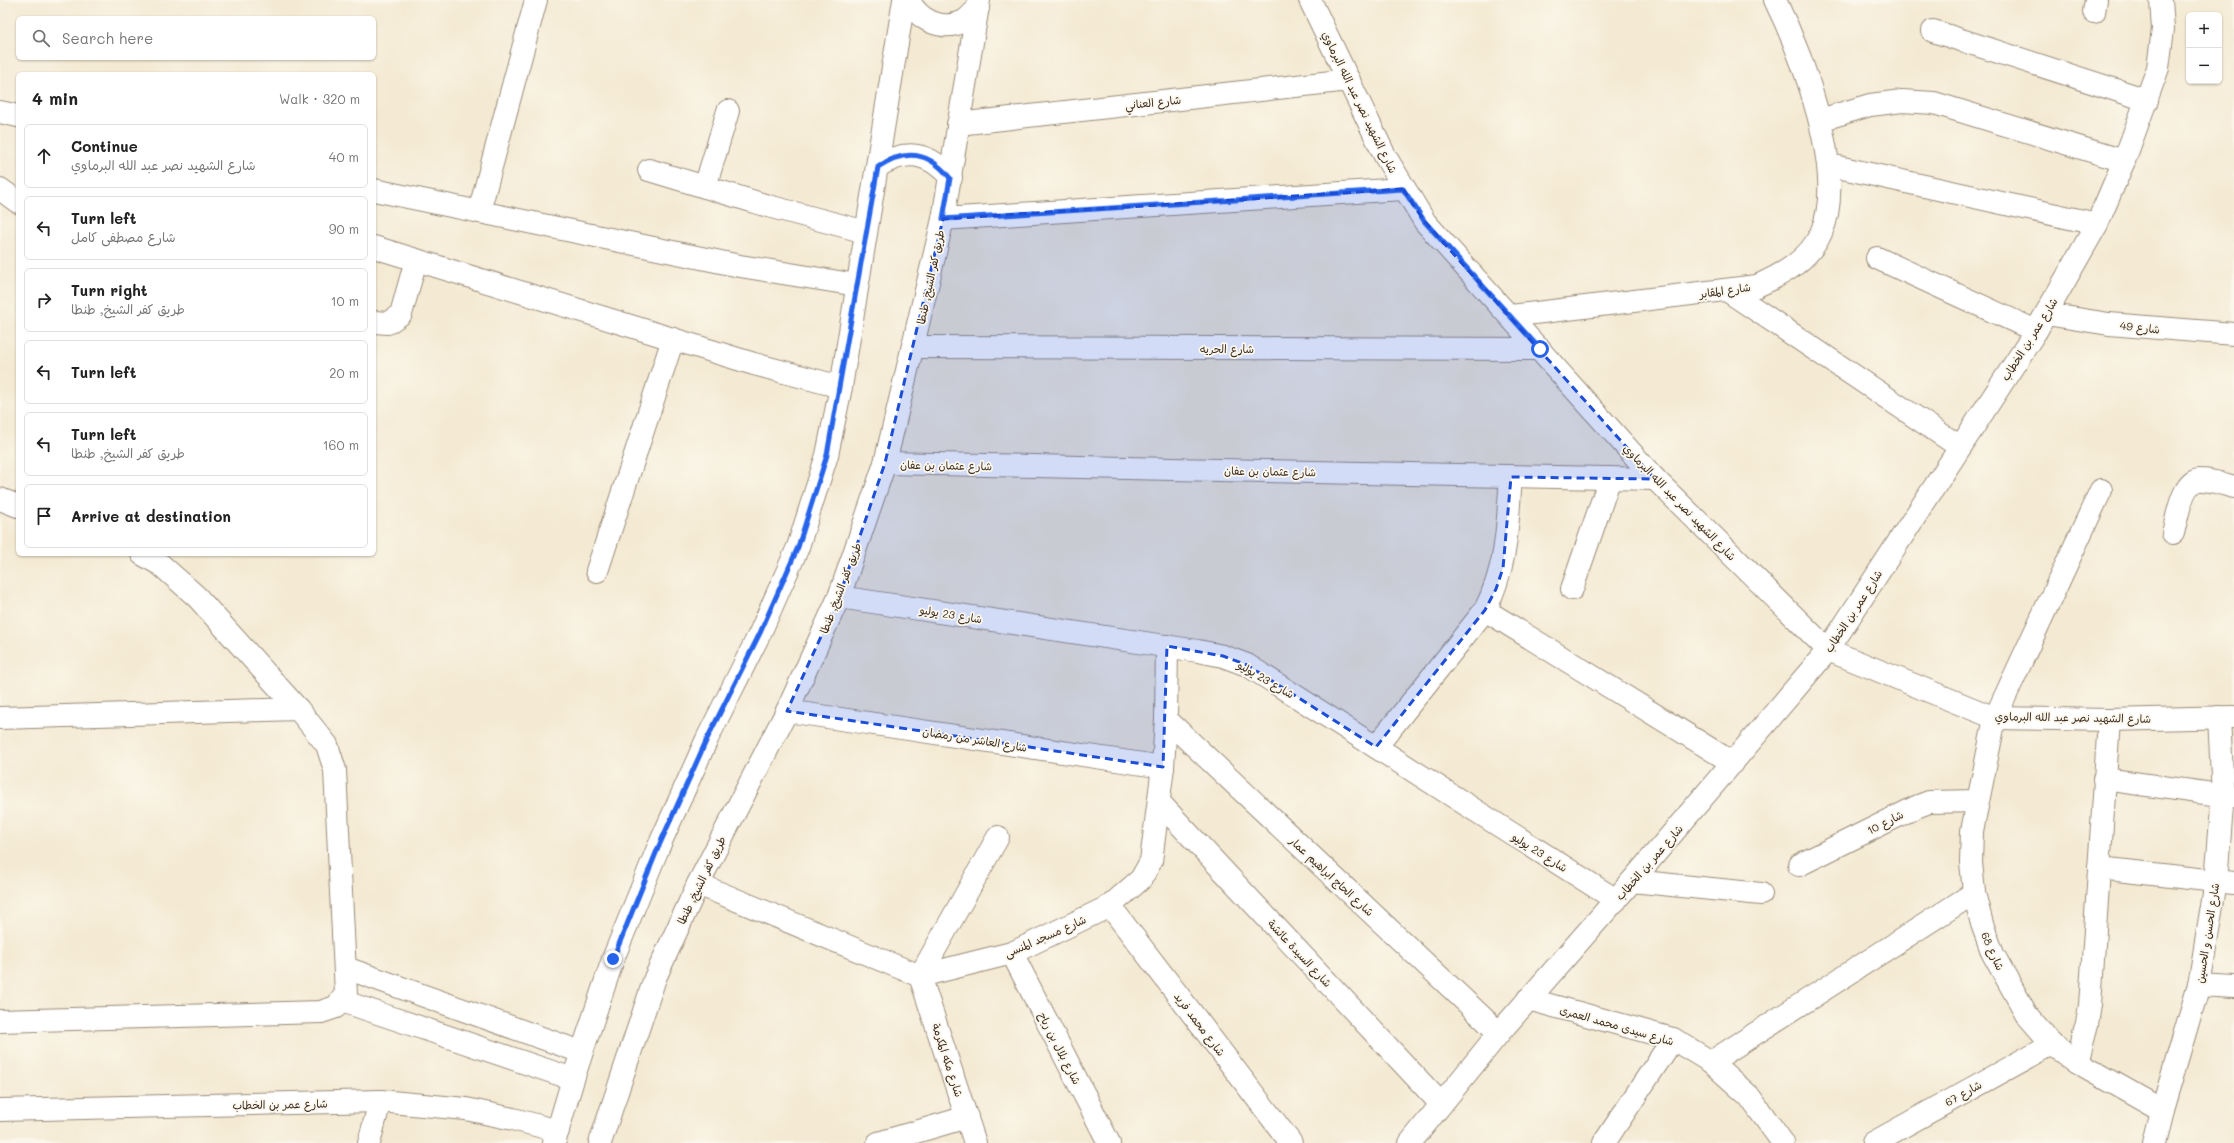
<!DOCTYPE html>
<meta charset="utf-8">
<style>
:root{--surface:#fff;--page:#f6f6f6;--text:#222;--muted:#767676;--line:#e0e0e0}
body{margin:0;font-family:Mali,"Playpen Sans Arabic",sans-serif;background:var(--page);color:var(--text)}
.controls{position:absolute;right:12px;top:12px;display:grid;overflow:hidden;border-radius:6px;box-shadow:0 1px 3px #0004}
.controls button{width:36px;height:36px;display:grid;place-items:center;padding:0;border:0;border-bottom:1px solid var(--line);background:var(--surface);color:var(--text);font:20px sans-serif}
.stop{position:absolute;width:12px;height:12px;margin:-9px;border:3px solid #2563eb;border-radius:50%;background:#fff}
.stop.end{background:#2563eb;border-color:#fff;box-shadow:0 1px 4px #0008}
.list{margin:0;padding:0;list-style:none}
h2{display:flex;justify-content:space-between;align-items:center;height:52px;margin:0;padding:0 16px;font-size:17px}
h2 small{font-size:13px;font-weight:400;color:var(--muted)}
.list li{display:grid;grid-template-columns:26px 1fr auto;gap:12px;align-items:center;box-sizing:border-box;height:64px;margin:0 8px 8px;padding:0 8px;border:1px solid var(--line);border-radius:6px}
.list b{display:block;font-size:15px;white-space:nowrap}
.list p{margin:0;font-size:13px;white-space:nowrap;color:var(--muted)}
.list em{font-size:13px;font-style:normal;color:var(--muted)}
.icon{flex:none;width:22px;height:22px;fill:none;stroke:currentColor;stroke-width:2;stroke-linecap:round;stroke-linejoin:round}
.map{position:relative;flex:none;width:2234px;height:1143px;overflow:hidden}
.search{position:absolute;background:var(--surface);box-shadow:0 1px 3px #0004;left:16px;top:16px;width:360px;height:44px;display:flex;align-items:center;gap:10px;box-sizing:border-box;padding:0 14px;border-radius:6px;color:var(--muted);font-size:15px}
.panel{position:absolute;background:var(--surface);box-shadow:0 1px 3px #0004;left:16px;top:72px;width:360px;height:484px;border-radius:6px}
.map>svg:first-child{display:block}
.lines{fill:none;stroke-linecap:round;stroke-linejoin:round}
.minor-casing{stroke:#988a78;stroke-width:24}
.major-casing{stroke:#988a78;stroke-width:24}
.minor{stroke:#fff;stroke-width:22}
.major{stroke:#fff;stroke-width:22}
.route{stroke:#2563eb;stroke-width:5}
.marked{fill:#1d4ed8;fill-opacity:0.2;stroke:#1d4ed8;stroke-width:3;stroke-dasharray:8 5;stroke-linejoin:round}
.labels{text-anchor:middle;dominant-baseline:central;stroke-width:3.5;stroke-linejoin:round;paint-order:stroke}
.street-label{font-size:11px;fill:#3b2a1e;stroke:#fbf7ec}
</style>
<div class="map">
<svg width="2234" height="1143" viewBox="0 0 2234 1143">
<rect width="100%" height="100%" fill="#fbf7ec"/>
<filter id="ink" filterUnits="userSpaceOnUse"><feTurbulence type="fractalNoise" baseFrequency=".025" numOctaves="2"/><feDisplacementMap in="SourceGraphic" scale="8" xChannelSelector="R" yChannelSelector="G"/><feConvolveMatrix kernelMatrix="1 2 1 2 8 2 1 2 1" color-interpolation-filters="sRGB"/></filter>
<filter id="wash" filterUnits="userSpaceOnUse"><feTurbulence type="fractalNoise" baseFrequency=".012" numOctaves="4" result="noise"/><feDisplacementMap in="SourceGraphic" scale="16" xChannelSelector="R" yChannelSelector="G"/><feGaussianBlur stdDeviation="0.9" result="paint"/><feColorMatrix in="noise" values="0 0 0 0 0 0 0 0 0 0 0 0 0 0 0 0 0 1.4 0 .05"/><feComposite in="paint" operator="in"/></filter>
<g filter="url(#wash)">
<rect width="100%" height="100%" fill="#f4ead3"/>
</g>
<g filter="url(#ink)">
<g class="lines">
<g class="minor-casing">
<g id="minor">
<path d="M1310 0 1385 156 1425 222 1655 479 1828 650 1995 718 2109 720 2234 717"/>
<path d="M2094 12 2096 0"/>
<path d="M1933 31 2147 100"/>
<path d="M0 112 18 116"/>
<path d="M1820 120 1870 105 1902 101 1934 103 2124 161"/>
<path d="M958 124 1349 80"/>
<path d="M1829 165 2097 224"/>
<path d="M649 170 768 206 866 232"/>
<path d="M705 187 728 111"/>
<path d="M0 189 18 202"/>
<path d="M374 190 740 266 857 285"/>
<path d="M479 212 536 0"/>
<path d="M943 219 1403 189"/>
<path d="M374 247 754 364 841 387"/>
<path d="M1877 258 2036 331"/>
<path d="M1728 291 1960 447"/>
<path d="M2046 314 2109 324 2234 334"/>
<path d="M1511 316 1757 286C1782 275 1809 260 1821 233 1848 175 1802 55 1775 0"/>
<path d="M374 322 388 323 401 314 416 260"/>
<path d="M914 347 1540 349"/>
<path d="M885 463 1655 479"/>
<path d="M2101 490 1995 718 1972 831 1971 862 1974 893 1982 924 1993 954 2027 1015 2052 1044 2077 1062 2162 1110"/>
<path d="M0 499 18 506"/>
<path d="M2173 533C2177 519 2182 479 2201 480 2212 480 2223 484 2234 487"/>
<path d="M597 571 673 339"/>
<path d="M1572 589 1610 478"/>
<path d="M839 597 1198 651 1223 656 1247 665 1616 900"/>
<path d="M1485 610 1733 763"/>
<path d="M787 711 1163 767"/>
<path d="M0 718 298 709"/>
<path d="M1166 719 1499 1033"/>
<path d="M1376 747 1485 610C1508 564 1507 526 1511 477"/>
<path d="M2104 779 2234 797"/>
<path d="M1159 802 1441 1104"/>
<path d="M1799 865 1916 807 1929 802 1978 801"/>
<path d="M2099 868 2234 883"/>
<path d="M1632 881 1761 894"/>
<path d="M698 884 920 976 1012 953 1110 906 1141 879 1151 861 1163 767 1166 719 1167 646"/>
<path d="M1110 906 1291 1143"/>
<path d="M1012 953 1109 1143"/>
<path d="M346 968 581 1052"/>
<path d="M2199 985 2234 987"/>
<path d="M1528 999 1673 1039 1711 1062 1749 1096 1783 1143"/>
<path d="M342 1001 573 1079"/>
<path d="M0 1021 321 1012 336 1007 346 994 335 770 327 745 298 709 197 597 161 565 142 554"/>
<path d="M1711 1062 1974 893"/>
<path d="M2077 1062 2087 1024 2090 1005 2109 720"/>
<path d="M0 1110 380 1101 466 1109 513 1119 558 1131"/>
<path d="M369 1143 380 1101"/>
<path d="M878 1143 967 1117"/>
<path d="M975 1143 920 976 998 837"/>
<path d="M1410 1143 1499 1033 1632 881 1828 650 2036 331 2097 224 2124 161 2158 68 2163 29 2161 0"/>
<path d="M1604 1143 1673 1039"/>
<path d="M1873 1143 2052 1044"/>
<path d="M2154 1143 2162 1110 2199 985 2216 881 2223 795 2219 717"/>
</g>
</g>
<g class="major-casing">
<g id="major">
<path d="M909 0C918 20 942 32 964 21 969 18 974 12 978 8"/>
<path d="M877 167C906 148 929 152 951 178"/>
<path d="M554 1143 573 1079 613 959 658 848 707 739 760 633 798 547 827 455 841 387 904 0"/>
<path d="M600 1143 655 978 698 884 787 711 839 597 885 463 943 219 979 0"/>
</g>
</g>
<use href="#minor" class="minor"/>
<use href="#major" class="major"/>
</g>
</g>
<g class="lines" filter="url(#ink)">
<path class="route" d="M613 959 658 848 707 739 760 633 798 547 827 455 878 167C906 148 929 152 950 178L943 219 1403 189 1425 222 1540 349"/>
</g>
<path class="marked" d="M1403 189 1425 222 1655 479 1511 477 1503 568 1496 589 1485 610 1376 747 1247 665 1223 656 1167 646 1163 767 787 711 839 597 885 463 943 219Z"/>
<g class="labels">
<g class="street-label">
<text transform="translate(1153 102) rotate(-6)">شارع العناني</text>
<text transform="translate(1360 102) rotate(64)">شارع الشهيد نصر عبد الله البرماوي</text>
<text transform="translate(930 277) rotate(-78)">طريق كفر الشيخ, طنطا</text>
<text transform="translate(1725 290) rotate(-8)">شارع المقابر</text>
<text transform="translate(2140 327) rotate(6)">شارع 49</text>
<text transform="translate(2029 339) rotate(-58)">شارع عمر بن الخطاب</text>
<text x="1227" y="348">شارع الحريه</text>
<text transform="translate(946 465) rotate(1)">شارع عثمان بن عفان</text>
<text transform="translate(1270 471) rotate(1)">شارع عثمان بن عفان</text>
<text transform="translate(1680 502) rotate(46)">شارع الشهيد نصر عبد الله البرماوي</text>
<text transform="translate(840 588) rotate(-69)">طريق كفر الشيخ, طنطا</text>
<text transform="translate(1853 611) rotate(-57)">شارع عمر بن الخطاب</text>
<text transform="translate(951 614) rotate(9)">شارع 23 يوليو</text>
<text transform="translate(1266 679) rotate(30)">شارع 23 يوليو</text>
<text transform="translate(2073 717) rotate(1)">شارع الشهيد نصر عبد الله البرماوي</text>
<text transform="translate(975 739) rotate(9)">شارع العاشر من رمضان</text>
<text transform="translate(1885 822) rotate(-27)">شارع 10</text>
<text transform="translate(1540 852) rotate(32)">شارع 23 يوليو</text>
<text transform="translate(1649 862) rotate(-49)">شارع عمر بن الخطاب</text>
<text transform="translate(1332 876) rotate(43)">شارع الحاج ابراهيم عمار</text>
<text transform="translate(701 880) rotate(-64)">طريق كفر الشيخ, طنطا</text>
<text transform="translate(2207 933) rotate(-81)">شارع الحسن و الحسين</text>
<text transform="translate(1045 936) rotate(-24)">شارع مسجد المنسى</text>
<text transform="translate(1993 951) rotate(66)">شارع 68</text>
<text transform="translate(1300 953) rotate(47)">شارع السيدة عائشة</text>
<text transform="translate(1200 1024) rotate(53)">شارع محمد فريد</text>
<text transform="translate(1617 1025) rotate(16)">شارع سيدى محمد العمرى</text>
<text transform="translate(1060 1048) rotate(63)">شارع بلال بن رباح</text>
<text transform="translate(948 1060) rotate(72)">شارع مكه المكرمة</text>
<text transform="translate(1963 1093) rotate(-29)">شارع 67</text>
<text transform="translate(280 1104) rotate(-1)">شارع عمر بن الخطاب</text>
</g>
</g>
</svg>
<div class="controls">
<button>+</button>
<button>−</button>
</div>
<div class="stop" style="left:1540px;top:349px"></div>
<div class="stop end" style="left:613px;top:959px"></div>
<div class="search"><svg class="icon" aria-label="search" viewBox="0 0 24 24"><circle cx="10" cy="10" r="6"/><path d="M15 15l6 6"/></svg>Search here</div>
<section class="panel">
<h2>4 min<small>Walk · 320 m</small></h2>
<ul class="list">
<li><svg class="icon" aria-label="ahead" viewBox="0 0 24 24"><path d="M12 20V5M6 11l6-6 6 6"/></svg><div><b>Continue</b><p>شارع الشهيد نصر عبد الله البرماوي</p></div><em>40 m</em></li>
<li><svg class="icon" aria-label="left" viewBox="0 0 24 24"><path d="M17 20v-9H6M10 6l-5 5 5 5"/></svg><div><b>Turn left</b><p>شارع مصطفى كامل</p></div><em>90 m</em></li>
<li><svg class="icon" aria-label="right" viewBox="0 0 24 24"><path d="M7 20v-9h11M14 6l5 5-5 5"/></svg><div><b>Turn right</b><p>طريق كفر الشيخ, طنطا</p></div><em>10 m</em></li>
<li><svg class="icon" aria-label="left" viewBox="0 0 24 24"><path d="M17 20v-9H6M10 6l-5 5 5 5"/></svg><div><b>Turn left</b></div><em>20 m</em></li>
<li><svg class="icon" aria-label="left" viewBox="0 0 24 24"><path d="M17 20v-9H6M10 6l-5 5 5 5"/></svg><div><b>Turn left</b><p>طريق كفر الشيخ, طنطا</p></div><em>160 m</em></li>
<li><svg class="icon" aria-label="arrive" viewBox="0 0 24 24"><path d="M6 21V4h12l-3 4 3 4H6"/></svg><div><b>Arrive at destination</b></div></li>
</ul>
</section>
</div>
